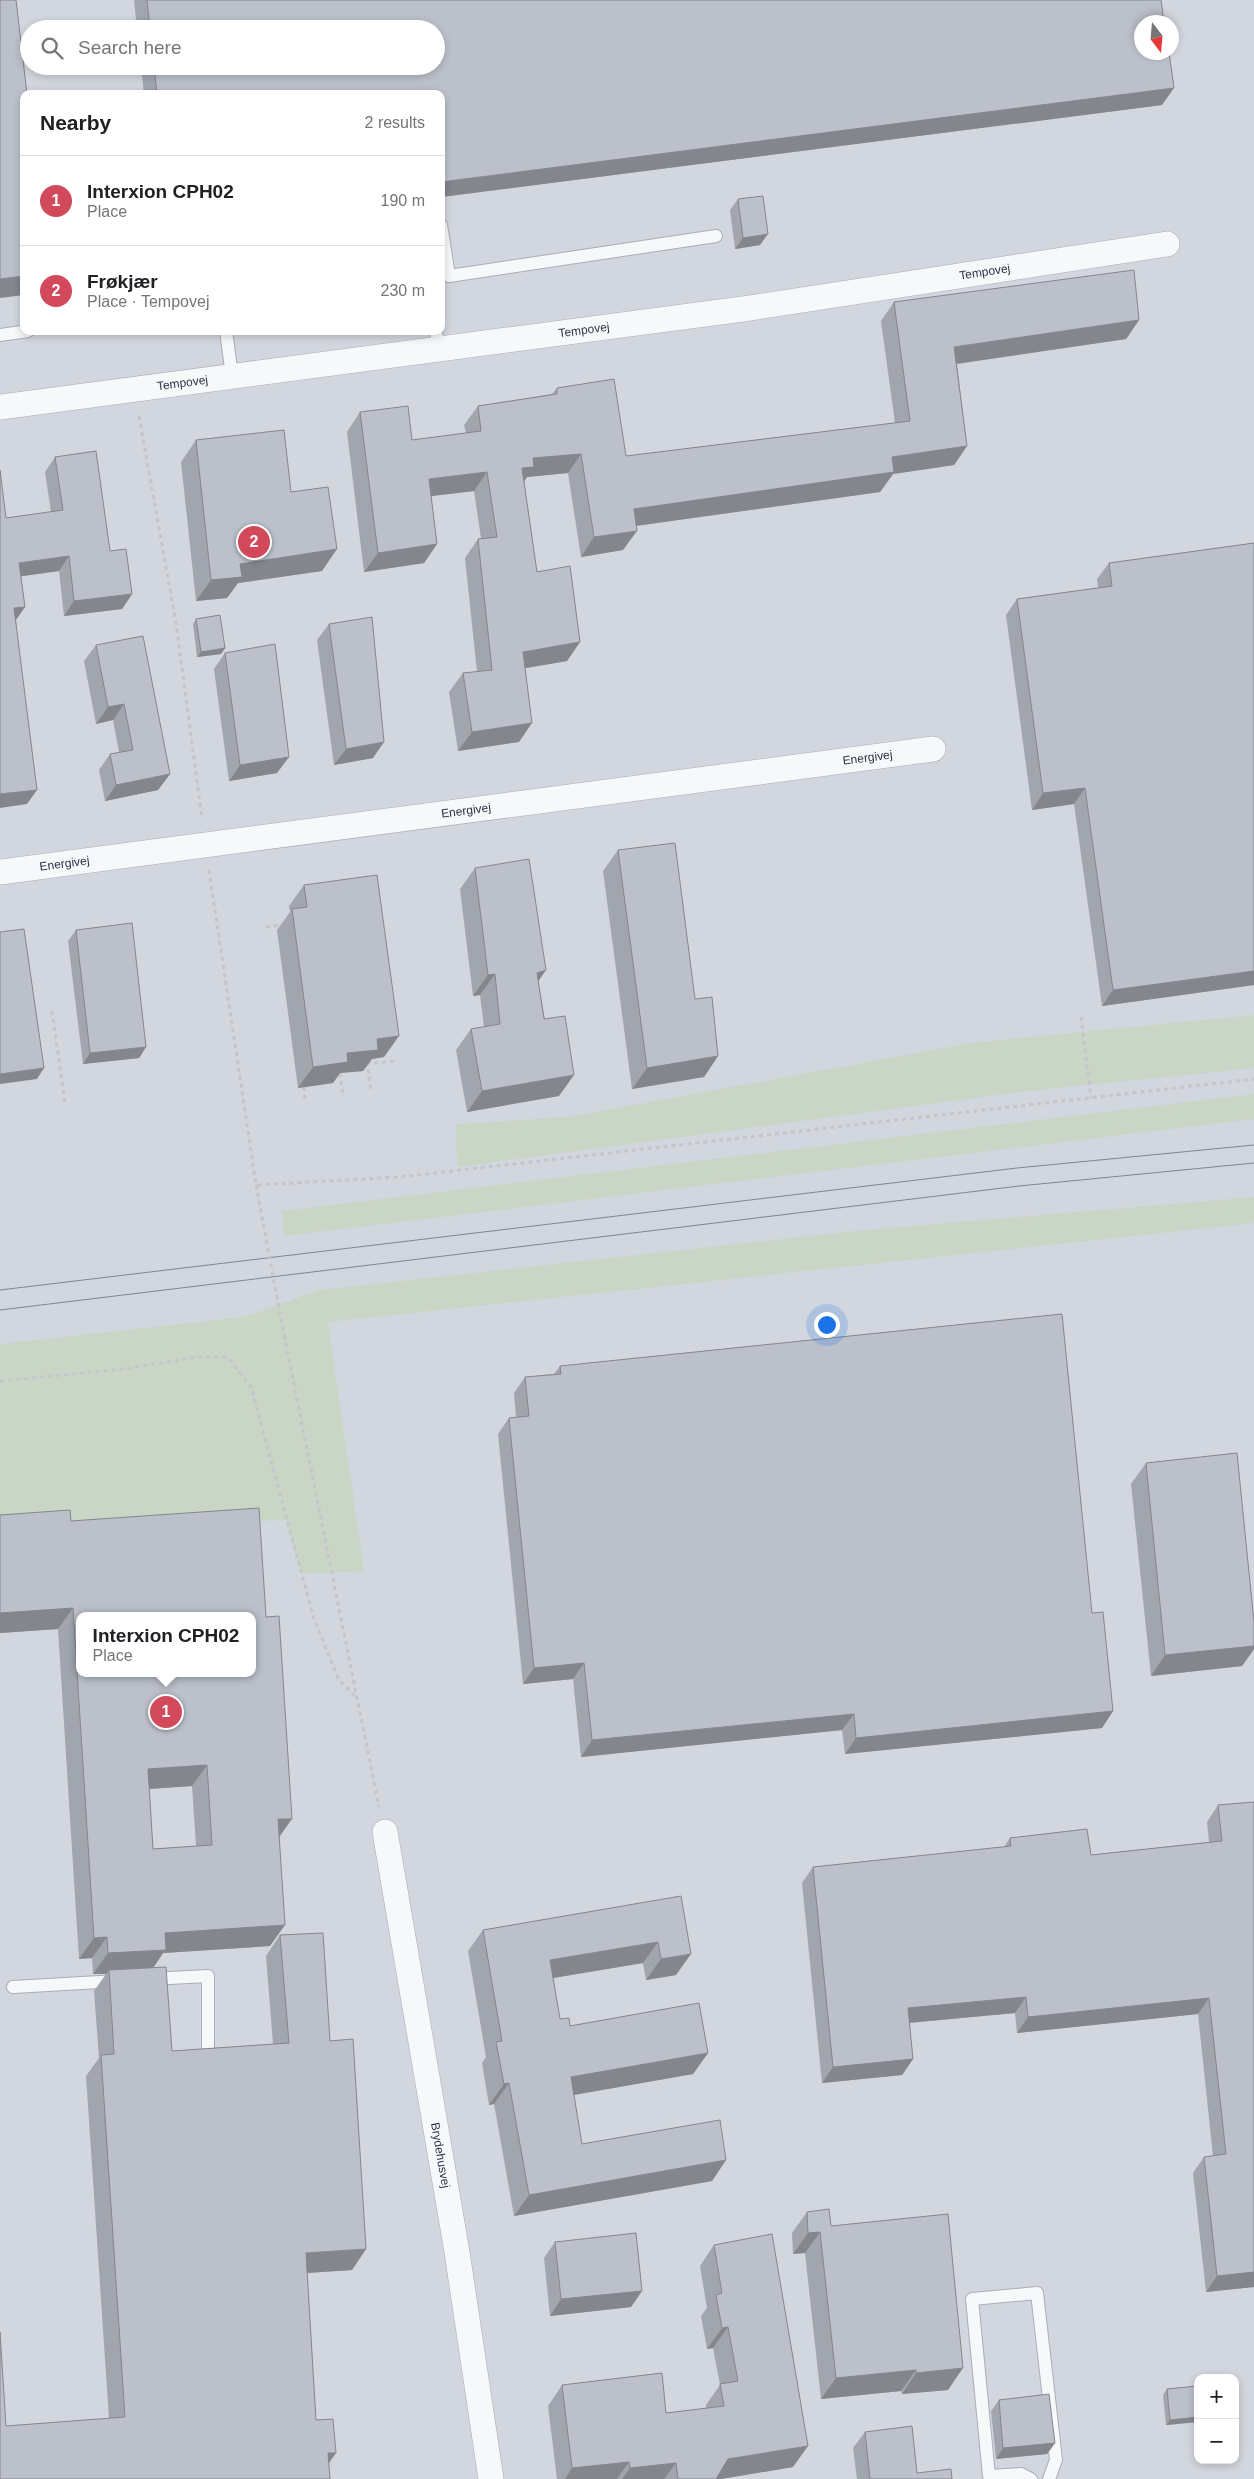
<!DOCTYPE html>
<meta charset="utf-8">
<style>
:root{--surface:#fff;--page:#f6f6f6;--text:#202124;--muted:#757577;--line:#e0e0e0;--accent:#d1495b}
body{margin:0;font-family:Arial,sans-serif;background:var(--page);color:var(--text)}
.controls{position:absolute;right:15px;bottom:15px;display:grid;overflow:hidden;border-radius:10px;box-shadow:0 2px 8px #0003}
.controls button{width:45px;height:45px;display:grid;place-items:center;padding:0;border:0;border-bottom:1px solid var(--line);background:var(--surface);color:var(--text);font:25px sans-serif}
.compass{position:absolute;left:1134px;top:15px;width:45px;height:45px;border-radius:50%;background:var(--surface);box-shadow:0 2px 8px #0003;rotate:164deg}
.you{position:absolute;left:826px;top:1324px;width:18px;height:18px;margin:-12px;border:4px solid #fff;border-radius:50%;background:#1a73e8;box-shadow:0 0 0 8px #1a73e833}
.badge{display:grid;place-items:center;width:32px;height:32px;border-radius:50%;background:var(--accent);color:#fff;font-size:16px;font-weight:700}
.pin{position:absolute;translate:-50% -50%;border:2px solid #fff;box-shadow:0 1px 5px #0006}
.popup{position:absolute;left:76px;top:1612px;width:180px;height:65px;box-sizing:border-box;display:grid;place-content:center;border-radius:10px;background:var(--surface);filter:drop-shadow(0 1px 4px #0005);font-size:16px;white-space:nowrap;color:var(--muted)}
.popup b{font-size:19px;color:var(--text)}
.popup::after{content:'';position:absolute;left:50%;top:100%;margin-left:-10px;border:10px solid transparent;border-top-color:var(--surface)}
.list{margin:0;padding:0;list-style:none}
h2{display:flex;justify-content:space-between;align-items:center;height:65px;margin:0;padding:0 20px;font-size:21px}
h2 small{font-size:16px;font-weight:400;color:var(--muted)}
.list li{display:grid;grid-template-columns:32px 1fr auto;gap:15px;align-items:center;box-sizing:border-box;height:90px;padding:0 20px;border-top:1px solid var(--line)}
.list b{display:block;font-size:19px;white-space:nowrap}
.list p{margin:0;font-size:16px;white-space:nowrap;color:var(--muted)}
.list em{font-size:16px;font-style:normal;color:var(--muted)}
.icon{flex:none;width:28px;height:28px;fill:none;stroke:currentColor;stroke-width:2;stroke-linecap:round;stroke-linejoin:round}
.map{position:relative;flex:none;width:1254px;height:2479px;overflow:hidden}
.search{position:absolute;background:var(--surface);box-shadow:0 2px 8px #0003;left:20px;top:20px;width:425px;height:55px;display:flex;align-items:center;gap:12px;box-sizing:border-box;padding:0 18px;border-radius:28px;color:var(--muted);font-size:19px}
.panel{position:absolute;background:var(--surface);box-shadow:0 2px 8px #0003;left:20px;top:90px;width:425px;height:245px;border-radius:10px}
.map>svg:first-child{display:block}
.built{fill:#d2d6de;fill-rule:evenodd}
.green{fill:#c9d6c5}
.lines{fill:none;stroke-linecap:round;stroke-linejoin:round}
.service-casing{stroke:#a9aeb7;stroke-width:14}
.minor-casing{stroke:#a9aeb7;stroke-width:26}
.path{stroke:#c2c5cb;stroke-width:3;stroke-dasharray:4 4;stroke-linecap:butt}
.service{stroke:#f7f8fa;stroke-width:12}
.minor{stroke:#f7f8fa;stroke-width:25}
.tram{stroke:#7d8696;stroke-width:1}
.path-bridge{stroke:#c2c5cb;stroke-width:3;stroke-dasharray:4 4;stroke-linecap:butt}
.wall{fill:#a1a5ae;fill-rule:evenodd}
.shaded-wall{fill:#83868d}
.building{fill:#bbc0ca;stroke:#83868d;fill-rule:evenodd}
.labels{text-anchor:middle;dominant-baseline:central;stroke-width:5;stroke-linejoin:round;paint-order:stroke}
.street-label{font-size:12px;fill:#2b3445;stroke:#f4f6f9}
</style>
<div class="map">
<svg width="1254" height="2479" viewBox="0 0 1254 2479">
<rect width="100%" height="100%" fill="#e4e7ec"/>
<path class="built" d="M0 0H1254V2479H0ZM1142 22H1172V52H1142ZM29 29H436V66H29ZM24 94H441V331H24ZM80 1616H252V1673H80ZM1198 2378H1235V2460H1198Z"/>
<g class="green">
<path d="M1254 1015V1068L1019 1092 457 1167 456 1124 569 1117 971 1043Z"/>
<path d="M1254 1094V1119L284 1236 282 1211Z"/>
<path d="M1254 1197V1223L328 1322 364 1571 302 1574 285 1520 0 1534V1344L244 1317 320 1290 855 1231Z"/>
</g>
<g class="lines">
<g class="service-casing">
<g id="service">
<path d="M441 225 449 276 716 236"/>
<path d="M226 331 232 376"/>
<path d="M436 331 438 349"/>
<path d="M0 335 28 331"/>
<path d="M150 1979 208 1976V2050"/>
<path d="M13 1987 117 1981"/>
<path d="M1031 2479 1021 2474 989 2476 972 2299 1037 2293 1056 2460 1049 2479"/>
</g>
</g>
<g class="minor-casing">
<g id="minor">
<path id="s1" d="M0 407 743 309 1167 244"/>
<path id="s2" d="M0 872 933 749"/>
<path id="s3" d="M385 1832 457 2252 491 2479"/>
</g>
</g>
<g class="path">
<path d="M139 416 176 623 202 819"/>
<path d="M209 870 256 1185 400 1177 1254 1079"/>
<path d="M266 927 283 925"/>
<path d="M52 1011 65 1103"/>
<path d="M1081 1017 1091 1098"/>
<path d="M367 1061 371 1092"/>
<path d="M366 1064 395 1061"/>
<path d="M340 1073 343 1096"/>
<path d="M304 1087 305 1101"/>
<path d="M284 1335 379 1807"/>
<path d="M0 1381 124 1369 198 1357H228L251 1387 314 1619 339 1680 357 1698"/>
</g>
<use href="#service" class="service"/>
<use href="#minor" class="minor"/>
<g class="tram">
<path d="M0 1290 1017 1168 1254 1145"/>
<path d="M0 1310 1019 1186 1254 1163"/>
</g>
<path class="path-bridge" d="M256 1185 284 1335"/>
</g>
<g class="wall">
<path d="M134 0H1161L1162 105 441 197V94H144L141 66H436V29H137Z"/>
<path d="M738 199 760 245 735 249 730 210Z"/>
<path d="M894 302 1139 320 1126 339 957 364 967 446 954 465 893 474 880 492 636 526 623 550 581 557 568 473 527 477 524 482 537 572 580 642 567 661 525 668 519 742 458 751 449 692 463 673 477 672 465 558 478 539 481 538 474 491 431 496 437 544 424 563 364 572 347 432 360 412 412 440 466 433 464 425 478 406 552 394 557 388 626 456 895 423 881 321Z"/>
<path d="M196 440 291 492 322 571 238 583 227 598 196 601 181 462Z"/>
<path d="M55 457 110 551 132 594 122 609 64 616 59 571 21 576 25 607 16 620 27 804 6 518 51 512 45 472Z"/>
<path d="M1254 543V985L1102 1006 1074 804 1032 810 1006 615 1017 599 1098 588 1097 579 1109 563Z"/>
<path d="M196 619 225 648 221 654 197 657 193 624Z"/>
<path d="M329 624 373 758 334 765 317 640Z"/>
<path d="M96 645 170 774 158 790 105 801 99 770 110 754 119 752 113 720 96 724 84 661Z"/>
<path d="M225 653 277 773 229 781 214 669Z"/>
<path d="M618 850 695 999 718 1056 704 1077 632 1089 603 871Z"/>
<path d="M475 868 538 981 559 1096 467 1112 456 1050 471 1029 484 1027 480 995 473 996 460 889Z"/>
<path d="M304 885 384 1057 372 1059 363 1071 340 1073 333 1083 298 1088 277 930 290 912 289 906Z"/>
<path d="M76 930 146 1047 139 1058 83 1064 68 941Z"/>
<path d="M560 1366 1092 1613 1113 1711 1102 1728 845 1754 842 1730 581 1757 573 1679 523 1684 498 1434 509 1418 516 1417 514 1393 525 1377 554 1374Z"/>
<path d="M1146 1463 1254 1622V1649L1242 1666 1151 1676 1131 1484Z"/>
<path d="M0 1515 71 1521 279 1837 270 1946 163 1953 154 1967 172 2051 273 2044 266 1956 280 1935 330 2041 366 2249 352 2270 307 2273 316 2420 336 2453 6 2426 109 2419 86 2076 99 2058 94 1991 106 1974H93L92 1958 79 1959 58 1629 0 1633ZM192 1786 196 1846 153 1849 149 1789Z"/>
<path d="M1254 1802V2287L1206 2292 1193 2173 1204 2157 1213 2156 1198 2014 1017 2033 1015 2013 909 2023 913 2059 902 2075 822 2083 802 1883 813 1867 1004 1847 1010 1838 1091 1855 1209 1842 1207 1822 1218 1805Z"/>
<path d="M681 1896 676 1975 646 1980 643 1963 553 1978 560 2019 570 2026 708 2053 693 2074 574 2095 582 2144 726 2160 712 2181 514 2216 494 2104 489 2105 482 2063 486 2057 468 1951 483 1930Z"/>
<path d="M807 2212 831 2226 948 2390 902 2394 901 2391 821 2399 805 2253 793 2254 792 2233Z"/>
<path d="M555 2242 642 2291 631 2307 550 2316 544 2258Z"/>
<path d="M714 2245 793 2467 721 2479H557L548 2406 562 2385 666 2413 706 2408V2405L720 2385 713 2348 707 2349 701 2316 707 2308 700 2266Z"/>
<path d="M1198 2386V2422L1166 2425 1163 2395 1167 2389Z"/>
<path d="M999 2400 1055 2443 1047 2454 996 2459 991 2411Z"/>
<path d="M865 2432 917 2473 952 2479H857L853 2448Z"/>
</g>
<g class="shaded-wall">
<path d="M1174 88 1162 105 441 197V182Z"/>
<path d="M768 234 760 245 735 249 743 238Z"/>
<path d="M24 276V295L0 298V279Z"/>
<path d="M1139 320 1126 339 941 366 954 347Z"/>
<path d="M967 446 954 465 893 474 880 492 620 528 634 509 892 457Z"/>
<path d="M581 454 568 473 527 477 520 486 522 468 533 458Z"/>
<path d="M487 472 474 491 415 498 429 479Z"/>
<path d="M637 531 623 550 581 557 594 537Z"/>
<path d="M437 544 424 563 364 572 378 553Z"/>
<path d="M337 549 322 571 238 583 227 598 196 601 211 580 240 564Z"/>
<path d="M69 556 59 571 9 578 19 563Z"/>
<path d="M132 594 122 609 64 616 74 601Z"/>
<path d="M25 607 15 621 14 608Z"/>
<path d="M580 642 567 661 509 671 523 652Z"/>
<path d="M225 648 221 654 197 657 201 652Z"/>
<path d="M124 704 113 720 96 724 108 707Z"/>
<path d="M532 723 519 742 458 751 472 732Z"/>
<path d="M384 742 373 758 334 765 346 749Z"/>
<path d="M289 757 277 773 229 781 240 765Z"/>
<path d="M170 774 158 790 105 801 116 785Z"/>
<path d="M1085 788 1074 804 1032 810 1043 793Z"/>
<path d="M37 790 27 804 0 808V794Z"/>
<path d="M546 970 531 992 537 973Z"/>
<path d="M1254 971V985L1102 1006 1113 990Z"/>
<path d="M495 974 480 995 473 996 488 975Z"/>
<path d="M399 1036 384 1057 372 1059 363 1071 340 1073 333 1083 298 1088 313 1067 347 1053 377 1039Z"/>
<path d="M146 1047 139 1058 83 1064 90 1053Z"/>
<path d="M718 1056 704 1077 632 1089 647 1068Z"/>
<path d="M44 1068 37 1079 0 1084V1074Z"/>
<path d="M574 1075 559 1096 467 1112 482 1091Z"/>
<path d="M73 1608 58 1629 0 1633V1613Z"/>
<path d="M1254 1646V1649L1242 1666 1151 1676 1165 1655Z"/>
<path d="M584 1663 573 1679 523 1684 534 1668Z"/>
<path d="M1113 1711 1102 1728 845 1754 856 1738Z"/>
<path d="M854 1714 842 1730 581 1757 592 1740Z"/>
<path d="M207 1765 192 1786 133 1790 148 1769Z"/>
<path d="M278 1819H292L277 1840Z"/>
<path d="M285 1925 270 1946 163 1953 151 1971 109 1970 106 1974H93L108 1953 165 1933Z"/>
<path d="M107 1937 92 1958 79 1959 94 1938Z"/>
<path d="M658 1942 643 1963 535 1981 550 1960Z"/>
<path d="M691 1954 676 1975 646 1980 661 1959Z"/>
<path d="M1026 1997 1015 2013 896 2024 908 2008Z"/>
<path d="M1209 1998 1198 2014 1017 2033 1028 2017Z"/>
<path d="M708 2053 693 2074 556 2098 571 2077Z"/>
<path d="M913 2059 902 2075 822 2083 833 2067Z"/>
<path d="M509 2083 494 2104 489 2105 504 2084Z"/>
<path d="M726 2160 712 2181 514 2216 529 2195Z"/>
<path d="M820 2232 805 2253 793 2254 808 2233Z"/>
<path d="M366 2249 352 2270 291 2274 306 2253Z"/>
<path d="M1254 2272V2287L1206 2292 1217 2276Z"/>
<path d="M642 2291 631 2307 550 2316 561 2299Z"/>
<path d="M728 2327 713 2348 707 2349 722 2328Z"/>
<path d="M963 2368 948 2390 902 2394 916 2373Z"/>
<path d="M916 2370 901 2391 821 2399 836 2378Z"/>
<path d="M1198 2417V2422L1166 2425 1170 2420Z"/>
<path d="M1055 2443 1047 2454 996 2459 1003 2448Z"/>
<path d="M808 2446 793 2467 721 2479H714L728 2459Z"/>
<path d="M328 2453H336L321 2474Z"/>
<path d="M629 2462 617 2479H565L572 2468Z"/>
<path d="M676 2463 664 2479H622L630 2468Z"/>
</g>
<g class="building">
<path d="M0 0H16L27 94H24V276L0 279Z"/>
<path d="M147 0H1161L1164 22H1142V52H1169L1174 88 441 182V94H157L154 66H436V29H150Z"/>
<path d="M763 196 768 234 743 238 738 199Z"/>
<path d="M1134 270 1139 320 954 347 967 446 892 457 894 472 634 509 637 531 594 537 581 454 533 458 534 467 522 468 537 572 570 566 580 642 523 652 532 723 472 732 463 673 492 670 478 539 497 537 487 472 429 479 437 544 378 553 360 412 408 406 412 440 481 431 478 406 557 394V388L614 379 626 456 910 421 894 302Z"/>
<path d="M284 430 291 492 328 487 337 549 240 564 242 577 211 580 196 440Z"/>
<path d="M96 451 110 551 126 549 132 594 74 601 69 556 19 563 25 607 14 608 37 790 0 794V470L6 518 63 510 55 457Z"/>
<path d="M1254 543V971L1113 990 1085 788 1043 793 1017 599 1112 586 1109 563Z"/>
<path d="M220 615 225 648 201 652 196 619Z"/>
<path d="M372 617 384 742 346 749 329 624Z"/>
<path d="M143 636 170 774 116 785 110 754 133 750 124 704 108 707 96 645Z"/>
<path d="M275 644 289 757 240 765 225 653Z"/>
<path d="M675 843 695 999 712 997 718 1056 647 1068 618 850Z"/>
<path d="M529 859 546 970 537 973 544 1019 565 1016 574 1075 482 1091 471 1029 500 1024 495 974 488 975 475 868Z"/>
<path d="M377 875 399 1036 377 1039 378 1050 347 1053 348 1062 313 1067 292 909 307 907 304 885Z"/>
<path d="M132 923 146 1047 90 1053 76 930Z"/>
<path d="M24 929 44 1068 0 1074V932Z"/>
<path d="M1062 1314 1092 1613 1103 1612 1113 1711 856 1738 854 1714 592 1740 584 1663 534 1668 509 1418 529 1416 525 1377 561 1374 560 1366Z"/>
<path d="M1237 1453 1254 1622V1646L1165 1655 1146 1463Z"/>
<path d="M259 1508 266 1617 279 1616 292 1819H278L285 1925 165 1933 166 1950 108 1953 107 1937 94 1938 73 1608 0 1613V1515L70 1510 71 1521ZM80 1616H252V1673H80ZM207 1765 212 1845 153 1849 148 1769Z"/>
<path d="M1254 1802V2272L1217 2276 1204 2157 1226 2154 1209 1998 1028 2017 1026 1997 908 2008 913 2059 833 2067 813 1867 1011 1846 1010 1838 1087 1829 1091 1855 1222 1841 1218 1805Z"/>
<path d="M681 1896 691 1954 661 1959 658 1942 550 1960 560 2019 569 2018 570 2026 699 2003 708 2053 571 2077 582 2144 720 2120 726 2160 529 2195 509 2083 504 2084 496 2042 502 2041 483 1930Z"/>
<path d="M323 1933 330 2041 353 2039 366 2249 306 2253 316 2420 333 2419 336 2453H328L330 2479H0V2332L6 2426 125 2417 101 2055 114 2054 109 1970 166 1967 172 2051 289 2043 280 1935Z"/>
<path d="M829 2209 831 2226 948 2214 963 2368 916 2373V2370L836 2378 820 2232 808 2233 807 2212Z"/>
<path d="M636 2233 642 2291 561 2299 555 2242Z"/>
<path d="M772 2234 808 2446 728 2459 716 2479H678L676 2463 630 2468 629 2462 572 2468 562 2385 662 2373 666 2413 724 2406 720 2384 738 2381 728 2327 722 2328 716 2295 722 2293 714 2245Z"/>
<path d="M1198 2386V2417L1170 2420 1167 2389Z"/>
<path d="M1049 2394 1055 2443 1003 2448 999 2400Z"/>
<path d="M912 2426 917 2473 951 2469 952 2479H870L865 2432Z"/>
</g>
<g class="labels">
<g class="street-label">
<text stroke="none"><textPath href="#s1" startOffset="994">Tempovej</textPath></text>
<text stroke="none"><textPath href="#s1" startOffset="589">Tempovej</textPath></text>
<text stroke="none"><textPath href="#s1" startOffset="184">Tempovej</textPath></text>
<text stroke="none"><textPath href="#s2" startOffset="875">Energivej</textPath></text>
<text stroke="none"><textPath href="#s2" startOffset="470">Energivej</textPath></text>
<text stroke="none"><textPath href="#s2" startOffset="65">Energivej</textPath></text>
<text stroke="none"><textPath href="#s3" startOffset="328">Brydehusvej</textPath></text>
</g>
</g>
</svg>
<div class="controls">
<button>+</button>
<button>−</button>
</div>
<svg class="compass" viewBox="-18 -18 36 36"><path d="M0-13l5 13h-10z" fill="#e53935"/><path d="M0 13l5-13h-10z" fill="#757577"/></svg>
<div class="you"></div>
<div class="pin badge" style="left:166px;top:1712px">1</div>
<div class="popup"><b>Interxion CPH02</b>Place</div>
<div class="pin badge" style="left:254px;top:542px">2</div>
<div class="search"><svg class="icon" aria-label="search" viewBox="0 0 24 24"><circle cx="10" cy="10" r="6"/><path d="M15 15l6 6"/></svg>Search here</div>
<section class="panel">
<h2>Nearby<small>2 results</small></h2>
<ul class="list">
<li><span class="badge">1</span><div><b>Interxion CPH02</b><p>Place</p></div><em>190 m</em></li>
<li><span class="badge">2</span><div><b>Frøkjær</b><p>Place · Tempovej</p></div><em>230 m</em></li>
</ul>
</section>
</div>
